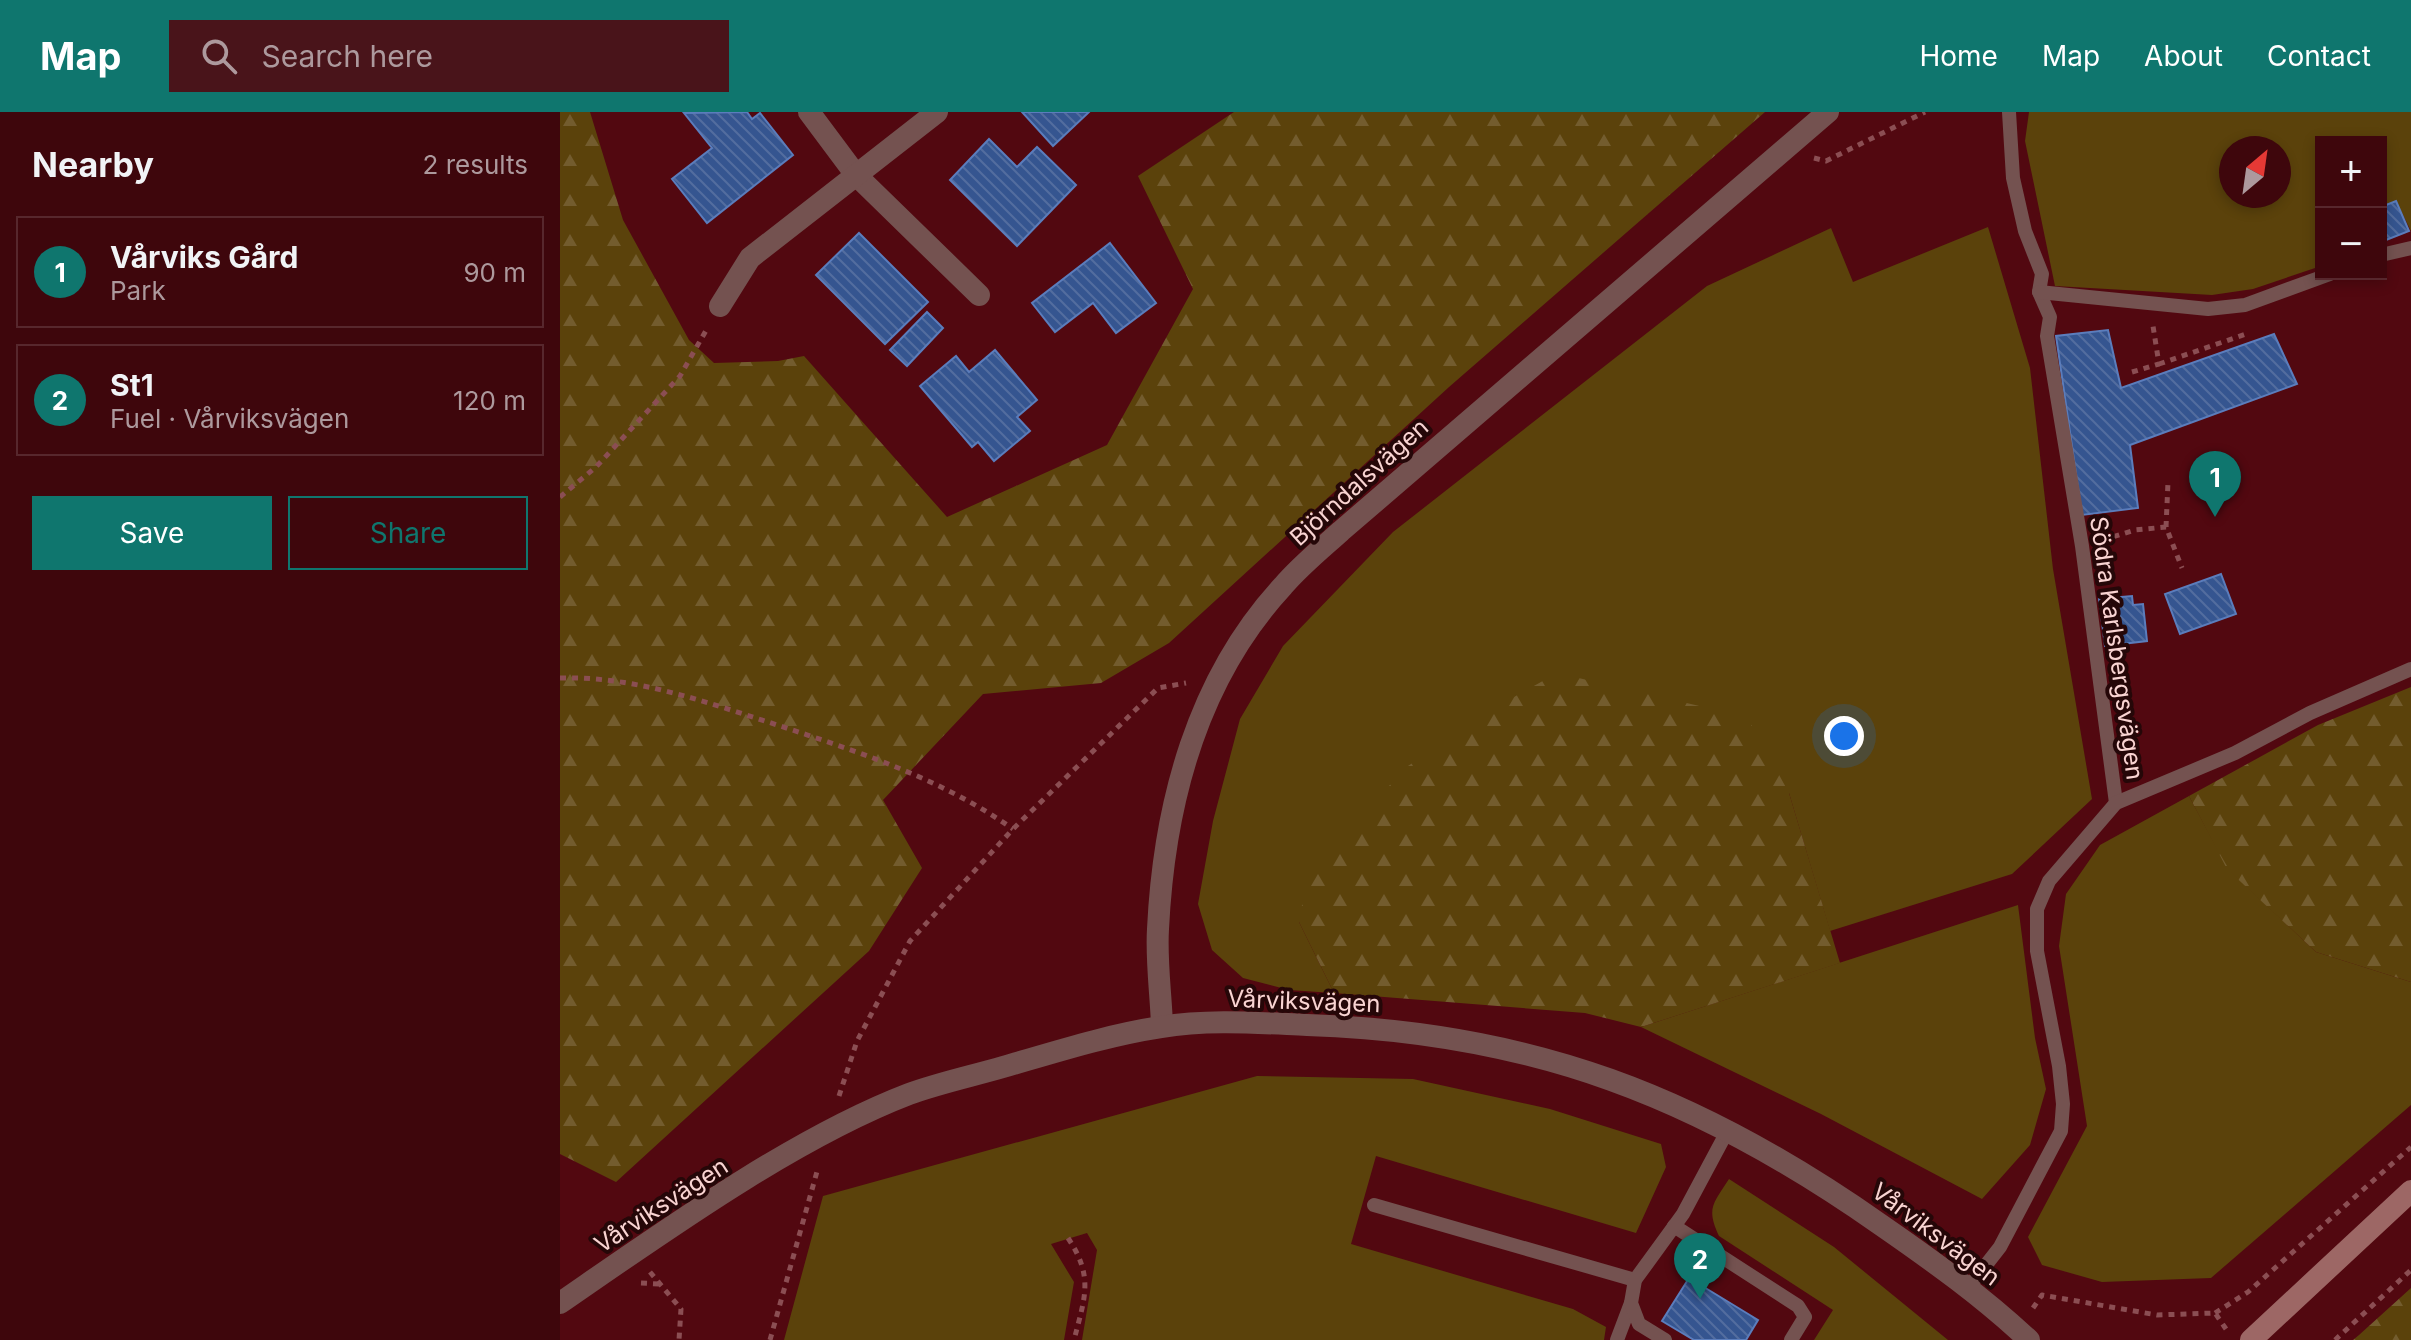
<!DOCTYPE html>
<meta charset="utf-8">
<style>
:root{--surface:#3e060c;--page:#49141a;--text:#f1f3f6;--muted:#ad999d;--line:#57272d;--accent:#0f766e}
body{margin:0;font-family:Inter,sans-serif;background:var(--page);color:var(--text)}
.controls{position:absolute;right:24px;top:24px;display:grid;overflow:hidden;border-radius:0px;box-shadow:0 4px 12px #0003}
.controls button{width:72px;height:72px;display:grid;place-items:center;padding:0;border:0;border-bottom:2px solid var(--line);background:var(--surface);color:var(--text);font:40px sans-serif}
.compass{position:absolute;left:1659px;top:24px;width:72px;height:72px;border-radius:50%;background:var(--surface);box-shadow:0 4px 12px #0003;rotate:29deg}
.you{position:absolute;left:1284px;top:624px;width:28px;height:28px;margin:-20px;border:6px solid #fff;border-radius:50%;background:#1a73e8;box-shadow:0 0 0 12px #1a73e833}
.badge{display:grid;place-items:center;width:52px;height:52px;border-radius:50%;background:var(--accent);color:#fff;font-size:26px;font-weight:700}
.pin{position:absolute;translate:-50% -66px;filter:drop-shadow(0 2px 4px #0008)}
.pin::after{content:'';position:absolute;top:42px;width:28px;height:24px;background:inherit;clip-path:polygon(0 0,100% 0,50% 100%)}
.list{margin:0;padding:0;list-style:none}
h2{display:flex;justify-content:space-between;align-items:center;height:104px;margin:0;padding:0 32px;font-size:34px}
h2 small{font-size:26px;font-weight:400;color:var(--muted)}
.list li{display:grid;grid-template-columns:52px 1fr auto;gap:24px;align-items:center;box-sizing:border-box;height:112px;margin:0 16px 16px;padding:0 16px;border:2px solid var(--line);border-radius:0px}
.list b{display:block;font-size:30px;white-space:nowrap}
.list p{margin:0;font-size:26px;white-space:nowrap;color:var(--muted)}
.list em{font-size:26px;font-style:normal;color:var(--muted)}
.actions{display:flex;gap:16px;padding:24px 32px}
.actions a{flex:1;padding:18px 0;border:2px solid var(--accent);border-radius:0px;text-align:center;font-size:28px;color:var(--accent)}
.actions .main{background:var(--accent);color:#fff}
.icon{flex:none;width:44px;height:44px;fill:none;stroke:currentColor;stroke-width:2;stroke-linecap:round;stroke-linejoin:round}
.map{position:relative;flex:none;width:1851px;height:1228px;overflow:hidden}
header{display:flex;align-items:center;gap:48px;box-sizing:border-box;height:112px;padding:0 40px;background:var(--accent);color:#fff}
header strong{font-size:38px}
nav{display:flex;gap:44px;margin-inline-start:auto;font-size:28px}
.search{width:560px;height:72px;background:var(--page);display:flex;align-items:center;gap:20px;box-sizing:border-box;padding:0 28px;border-radius:0px;color:var(--muted);font-size:30px}
main{display:flex}
aside{flex:1;background:var(--surface)}
.map>svg:first-child{display:block}
.green{fill:#5b420b;fill-rule:evenodd}
.forest{fill:url(#forest-firs)}
.building{fill:url(#building-back-hatch);stroke:#5b7dbc;stroke-width:2}
.lines{fill:none;stroke-linecap:round;stroke-linejoin:round}
.path{stroke:#8b4e53;stroke-width:5;stroke-dasharray:6 6;stroke-linecap:butt}
.service{stroke:#745250;stroke-width:14}
.minor{stroke:#745250;stroke-width:22}
.tertiary{stroke:#745250;stroke-width:22}
.secondary{stroke:#9d6765;stroke-width:22}
.labels{text-anchor:middle;dominant-baseline:central;stroke-width:8;stroke-linejoin:round;paint-order:stroke}
.street-label{font-size:24px;fill:#f9d4d2;stroke:#250708}
</style>
<header>
<strong>Map</strong>
<div class="search"><svg class="icon" aria-label="search" viewBox="0 0 24 24"><circle cx="10" cy="10" r="6"/><path d="M15 15l6 6"/></svg>Search here</div>
<nav><a>Home</a><a>Map</a><a>About</a><a>Contact</a></nav>
</header>
<main>
<aside>
<h2>Nearby<small>2 results</small></h2>
<ul class="list">
<li><span class="badge">1</span><div><b>Vårviks Gård</b><p>Park</p></div><em>90 m</em></li>
<li><span class="badge">2</span><div><b>St1</b><p>Fuel · Vårviksvägen</p></div><em>120 m</em></li>
</ul>
<div class="actions"><a class="main">Save</a><a>Share</a></div>
</aside>
<div class="map">
<svg width="1851" height="1228" viewBox="0 0 1851 1228">
<defs>
<pattern id="forest-firs" width="22" height="20" patternUnits="userSpaceOnUse" patternTransform="scale(2)"><rect width="22" height="20" fill="#5b420b"/><path d="M5 1l3.5 6h-7zM16 11l3.5 6h-7z" fill="#735c2e"/></pattern>
<pattern id="building-back-hatch" width="6" height="6" patternUnits="userSpaceOnUse" patternTransform="scale(2)"><rect width="6" height="6" fill="#355590"/><path d="M-1 5l2 2M0 0l6 6M5-1l2 2" fill="none" stroke="#536d9f"/></pattern>
</defs>
<rect width="100%" height="100%" fill="#520810"/>
<g class="green">
<path d="M1469 0H1851V119L1836 89 1821 95V30H1761V154L1693 177 1652 183 1495 174 1465 29ZM1671 36H1719V84H1671Z"/>
<path d="M1428 115 1470 256 1493 457 1532 687 1452 762 1270 819 1229 681 739 810 774 881 729 878 683 866 652 838 638 792 653 709 680 607 723 534 833 420 1147 174 1271 116 1293 170Z"/>
<path d="M1629 684 1668 757 1756 840 1851 870V993L1651 1166 1542 1170 1482 1153 1468 1125 1527 1014 1499 834 1506 782 1540 733Z"/>
<path d="M1458 793 1475 926 1486 977 1470 1033 1422 1087 1261 1002 1081 915Z"/>
<path d="M697 964 853 967 990 997 1101 1032 1106 1055 1076 1121 816 1044 791 1132 1013 1197 1046 1215 1044 1228H522L537 1138 527 1121 491 1132 514 1170 504 1228H224L263 1084Z"/>
<path d="M1169 1067 1274 1135 1388 1228H1254L1273 1198 1159 1124C1146 1096 1153 1092 1169 1067Z"/>
</g>
<g class="forest">
<path d="M0 0H30L63 108 129 228 154 251 218 249 244 244 387 405 547 333 633 177 578 64 674 0H1205L889 275 609 531 541 571 423 582 323 688 362 756 309 839 56 1070 0 1042Z"/>
<path d="M997 561 1187 605 1229 681 1280 851 1081 915 1025 901 774 881 739 810 748 759 848 654 936 595Z"/>
<path d="M1851 575V870L1756 840 1667 757 1629 684 1758 613Z"/>
<path d="M1851 1176V1228H1793L1799 1223Z"/>
</g>
<g class="building">
<path d="M187 0 192 7 200 1 233 43 147 111 112 67 152 36 124 1Z"/>
<path d="M462 0H529L493 34Z"/>
<path d="M429 27 457 55 477 35 516 73 457 134 390 68Z"/>
<path d="M1836 89 1849 119 1821 130V95Z"/>
<path d="M299 121 368 190 325 232 256 163Z"/>
<path d="M550 131 596 191 556 221 533 191 495 220 472 191Z"/>
<path d="M367 200 383 216 347 254 330 238Z"/>
<path d="M1548 218 1561 276 1714 222 1737 272 1570 333 1578 396 1522 403 1496 224Z"/>
<path d="M435 238 477 288 457 305 470 319 434 349 418 330 412 335 360 274 396 244 409 260Z"/>
<path d="M1661 462 1676 502 1620 522 1605 482Z"/>
<path d="M1572 484 1573 493 1583 492 1587 529 1545 534 1539 487Z"/>
<path d="M1129 1166 1198 1208 1186 1228H1134L1102 1209Z"/>
</g>
<g class="lines">
<g class="path">
<path d="M1254 46 1266 49 1365 0"/>
<path d="M1599 252 1689 221"/>
<path d="M1572 260 1599 252 1593 214"/>
<path d="M0 385 36 355 120 264 148 215"/>
<path d="M1606 415 1608 370"/>
<path d="M1542 428 1575 418 1606 415 1622 456"/>
<path d="M0 566C72 564 140 588 208 610 293 638 379 665 453 717"/>
<path d="M279 984 297 929 350 829 453 717 598 576 626 571"/>
<path d="M508 1126C534 1165 525 1185 514 1228"/>
<path d="M90 1160 121 1197 119 1228"/>
<path d="M81 1171 100 1172"/>
<path d="M1473 1196 1482 1183 1597 1203 1655 1201 1666 1217"/>
<path d="M1655 1201 1688 1180 1851 1035"/>
<path d="M210 1228 258 1056"/>
<path d="M1775 1228 1851 1158"/>
</g>
<g class="service">
<path d="M1449 0 1453 66 1465 119 1482 162 1479 180 1490 205 1487 224 1522 434 1556 691"/>
<path d="M1821 143 1851 136"/>
<path d="M1479 180 1648 197 1685 193 1770 162"/>
<path d="M814 1093 1075 1168"/>
<path d="M1114 1114 1238 1194 1245 1205 1231 1228"/>
<path d="M1408 1176 1440 1135 1501 1019 1503 992 1499 954 1477 839V797L1489 769 1556 691 1675 641 1750 601 1851 557"/>
<path d="M1057 1228 1071 1191"/>
<path d="M1105 1228 1079 1212 1071 1191 1075 1168 1123 1102 1169 1016"/>
</g>
<g class="minor">
<path d="M249 0 296 63 419 183"/>
<path d="M160 194 190 146 377 0"/>
</g>
<g class="tertiary">
<path d="M602 914C601 882 596 849 598 817 604 693 637 567 723 474 740 454 761 437 781 419L1268 0"/>
<path d="M0 1191C103 1120 234 1026 349 982 379 971 412 964 443 955 495 940 548 923 601 915 648 907 699 911 747 913 972 920 1139 985 1321 1113 1373 1149 1423 1185 1469 1228"/>
</g>
<path class="secondary" d="M1691 1228 1851 1079"/>
</g>
<g class="labels">
<g class="street-label">
<text transform="translate(799 370) rotate(-42)">Björndalsvägen</text>
<text transform="translate(1557 536) rotate(82)">Södra Karlsbergsvägen</text>
<text transform="translate(744 889) rotate(2)">Vårviksvägen</text>
<text transform="translate(101 1093) rotate(-33)">Vårviksvägen</text>
<text transform="translate(1376 1122) rotate(37)">Vårviksvägen</text>
</g>
</g>
</svg>
<div class="controls">
<button>+</button>
<button>−</button>
</div>
<svg class="compass" viewBox="-18 -18 36 36"><path d="M0-13l5 13h-10z" fill="#e53935"/><path d="M0 13l5-13h-10z" fill="#ad999d"/></svg>
<div class="you"></div>
<div class="pin badge" style="left:1655px;top:405px">1</div>
<div class="pin badge" style="left:1140px;top:1187px">2</div>
</div>
</main>
